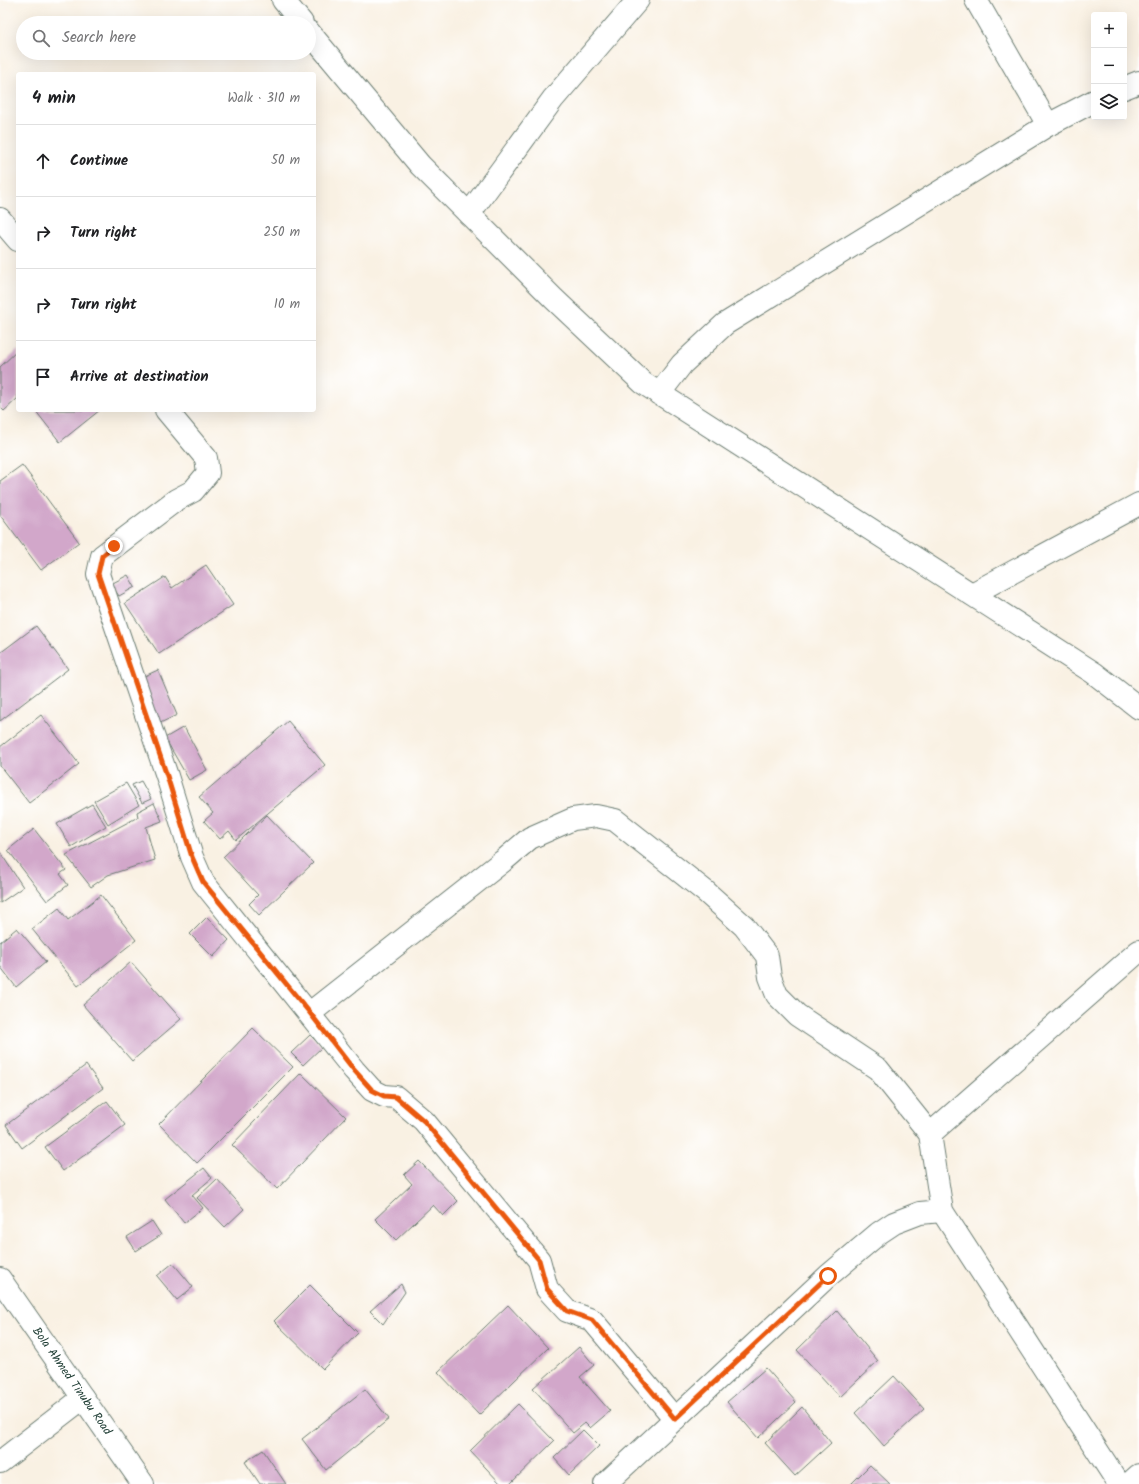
<!DOCTYPE html>
<meta charset="utf-8">
<style>
:root{--surface:#fff;--page:#f2f2f2;--text:#202124;--muted:#757577;--line:#e0e0e0}
body{margin:0;font-family:Kalam,sans-serif;background:var(--page);color:var(--text)}
.controls{position:absolute;right:12px;top:12px;display:grid;overflow:hidden;border-radius:4px;box-shadow:0 4px 16px #0002}
.controls button{width:36px;height:36px;display:grid;place-items:center;padding:0;border:0;border-bottom:1px solid var(--line);background:var(--surface);color:var(--text);font:20px sans-serif}
.stop{position:absolute;width:12px;height:12px;margin:-9px;border:3px solid #ea580c;border-radius:50%;background:#fff}
.stop.end{background:#ea580c;border-color:#fff;box-shadow:0 1px 4px #0008}
.list{margin:0;padding:0;list-style:none}
h2{display:flex;justify-content:space-between;align-items:center;height:52px;margin:0;padding:0 16px;font-size:17px}
h2 small{font-size:13px;font-weight:400;color:var(--muted)}
.list li{display:grid;grid-template-columns:26px 1fr auto;gap:12px;align-items:center;box-sizing:border-box;height:72px;padding:0 16px;border-top:1px solid var(--line)}
.list b{display:block;font-size:15px;white-space:nowrap}
.list em{font-size:13px;font-style:normal;color:var(--muted)}
.icon{flex:none;width:22px;height:22px;fill:none;stroke:currentColor;stroke-width:2;stroke-linecap:round;stroke-linejoin:round}
.map{position:relative;flex:none;width:1139px;height:1484px;overflow:hidden}
.search{position:absolute;background:var(--surface);box-shadow:0 4px 16px #0002;left:16px;top:16px;width:300px;height:44px;display:flex;align-items:center;gap:10px;box-sizing:border-box;padding:0 14px;border-radius:22px;color:var(--muted);font-size:15px}
.panel{position:absolute;background:var(--surface);box-shadow:0 4px 16px #0002;left:16px;top:72px;width:300px;height:340px;border-radius:4px}
.map>svg:first-child{display:block}
.building{fill:#d2a7ca}
.lines{fill:none;stroke-linecap:round;stroke-linejoin:round}
.minor-casing{stroke:#6b7c71;stroke-width:24}
.secondary-casing{stroke:#6b7c71;stroke-width:24}
.minor{stroke:#fff;stroke-width:22}
.secondary{stroke:#fff;stroke-width:22}
.route{stroke:#ea580c;stroke-width:5}
.labels{text-anchor:middle;dominant-baseline:central;stroke-width:3.5;stroke-linejoin:round;paint-order:stroke}
.street-label{font-size:12px;fill:#1f3d34;stroke:#fff}
</style>
<div class="map">
<svg width="1139" height="1484" viewBox="0 0 1139 1484">
<rect width="100%" height="100%" fill="#fff"/>
<filter id="ink" filterUnits="userSpaceOnUse"><feTurbulence type="fractalNoise" baseFrequency=".025" numOctaves="2"/><feDisplacementMap in="SourceGraphic" scale="8" xChannelSelector="R" yChannelSelector="G"/><feConvolveMatrix kernelMatrix="1 2 1 2 8 2 1 2 1" color-interpolation-filters="sRGB"/></filter>
<filter id="wash" filterUnits="userSpaceOnUse"><feTurbulence type="fractalNoise" baseFrequency=".012" numOctaves="4" result="noise"/><feDisplacementMap in="SourceGraphic" scale="16" xChannelSelector="R" yChannelSelector="G"/><feGaussianBlur stdDeviation="0.9" result="paint"/><feColorMatrix in="noise" values="0 0 0 0 0 0 0 0 0 0 0 0 0 0 0 0 0 1.4 0 .05"/><feComposite in="paint" operator="in"/></filter>
<g filter="url(#wash)">
<rect width="100%" height="100%" fill="#f9f1e3"/>
<g id="blocks">
<g class="building">
<path d="M18 350V398L4 411 0 407V367Z"/>
<path d="M35 410H100L60 442Z"/>
<path d="M22 465 79 542 41 570 0 515V481Z"/>
<path d="M206 565 233 605 159 654 125 603 165 577 172 588Z"/>
<path d="M128 575 135 587 119 596 111 584Z"/>
<path d="M36 626 68 669 0 721V653Z"/>
<path d="M158 670 177 715 158 724 138 679Z"/>
<path d="M41 715 79 764 29 803 0 766V747Z"/>
<path d="M288 721 325 765 236 840 229 831 220 839 204 821 213 813 199 797Z"/>
<path d="M184 727 207 770 189 780 165 738Z"/>
<path d="M141 781 151 799 142 803 132 785Z"/>
<path d="M126 783 139 805 108 824 94 801Z"/>
<path d="M154 803 162 821 146 827 155 860 108 875 91 887 66 855 138 817 137 812Z"/>
<path d="M92 804 106 826 71 847 57 824Z"/>
<path d="M267 815 313 863 259 915 249 904 258 895 223 857Z"/>
<path d="M34 829 66 870 60 874 68 885 47 901 8 850Z"/>
<path d="M0 852 23 887 0 903Z"/>
<path d="M101 895 136 940 78 986 32 929 59 908 68 920Z"/>
<path d="M207 917 229 940 213 957 190 934Z"/>
<path d="M17 928 46 962 16 987 0 966V942Z"/>
<path d="M131 962 181 1019 132 1061 83 1005Z"/>
<path d="M253 1028 293 1067 197 1163 159 1124Z"/>
<path d="M310 1035 322 1047 303 1065 291 1053Z"/>
<path d="M86 1065 103 1088 22 1148 6 1125Z"/>
<path d="M301 1073 346 1117 277 1189 232 1145Z"/>
<path d="M107 1101 125 1125 63 1171 45 1147Z"/>
<path d="M419 1161 458 1201 443 1216 433 1205 396 1240 375 1219 412 1184 404 1175Z"/>
<path d="M204 1168 212 1178 192 1195 203 1208 184 1223 165 1199Z"/>
<path d="M217 1179 244 1209 225 1227 197 1198Z"/>
<path d="M152 1221 161 1235 136 1251 127 1237Z"/>
<path d="M173 1263 193 1287 177 1300 157 1276Z"/>
<path d="M401 1284 405 1292 383 1324 370 1311Z"/>
<path d="M310 1285 358 1333 323 1369 274 1321Z"/>
<path d="M508 1305 548 1348 479 1415 438 1372Z"/>
<path d="M837 1311 878 1361 840 1397 797 1350Z"/>
<path d="M579 1347 594 1365 580 1377 610 1411 590 1428 585 1423 573 1433 533 1388Z"/>
<path d="M766 1368 796 1402 758 1438 727 1402Z"/>
<path d="M894 1376 924 1409 884 1446 855 1413Z"/>
<path d="M365 1389 389 1419 326 1470 302 1439Z"/>
<path d="M518 1404 554 1441 510 1484H501L470 1451Z"/>
<path d="M802 1407 831 1443 795 1476 765 1443Z"/>
<path d="M583 1430 599 1446 569 1475 554 1458Z"/>
<path d="M263 1450 286 1484H260L245 1462Z"/>
<path d="M870 1465 890 1484H851Z"/>
</g>
</g>
</g>
<g filter="url(#ink)">
<use href="#blocks" fill-opacity="0" stroke="#6b7c71" stroke-width="1"/>
<g class="lines">
<g class="minor-casing">
<g id="minor">
<path d="M283 0 302 23"/>
<path d="M976 0 1048 125"/>
<path d="M309 32 420 165 554 299 643 383 1094 673 1139 708"/>
<path d="M1124 88 1139 82"/>
<path d="M469 214 553 99 638 0"/>
<path d="M0 219 18 240"/>
<path d="M659 394 682 364 725 324 1048 125 1094 101"/>
<path d="M166 410 206 458 208 473 193 491 176 500 102 556 98 574 167 776 192 857 203 882 354 1070 372 1090 384 1096 396 1097 424 1121 539 1260 547 1289 567 1311 592 1320 675 1419"/>
<path d="M972 594 1139 504"/>
<path d="M310 1013 503 861 530 838 573 819 596 816 615 820 706 892 744 926 767 956 770 977 777 995 797 1015 878 1069 930 1134 942 1211 1119 1484"/>
<path d="M930 1134 1139 951"/>
<path d="M0 1462 83 1398"/>
<path d="M605 1484 828 1276 879 1233 894 1223 920 1213 942 1211"/>
<path d="M1129 1484 1139 1475"/>
</g>
</g>
<g class="secondary-casing">
<path id="secondary" d="M0 1279 143 1484"/>
</g>
<use href="#minor" class="minor"/>
<use href="#secondary" class="secondary"/>
</g>
</g>
<g class="lines" filter="url(#ink)">
<path class="route" d="M114 546 102 556 98 574 167 776 192 857 203 882 310 1013 354 1070 372 1090 384 1096 396 1097 424 1121 539 1260 547 1289 567 1311 592 1320 675 1419 828 1276"/>
</g>
<g class="labels">
<g class="street-label">
<text transform="translate(72 1381) rotate(55)">Bola Ahmed Tinubu Road</text>
</g>
</g>
</svg>
<div class="controls">
<button>+</button>
<button>−</button>
<button><svg class="icon" aria-label="layers" viewBox="0 0 24 24"><path d="M12 4l9 5-9 5-9-5zM3 14l9 5 9-5"/></svg></button>
</div>
<div class="stop" style="left:828px;top:1276px"></div>
<div class="stop end" style="left:114px;top:546px"></div>
<div class="search"><svg class="icon" aria-label="search" viewBox="0 0 24 24"><circle cx="10" cy="10" r="6"/><path d="M15 15l6 6"/></svg>Search here</div>
<section class="panel">
<h2>4 min<small>Walk · 310 m</small></h2>
<ul class="list">
<li><svg class="icon" aria-label="ahead" viewBox="0 0 24 24"><path d="M12 20V5M6 11l6-6 6 6"/></svg><div><b>Continue</b></div><em>50 m</em></li>
<li><svg class="icon" aria-label="right" viewBox="0 0 24 24"><path d="M7 20v-9h11M14 6l5 5-5 5"/></svg><div><b>Turn right</b></div><em>250 m</em></li>
<li><svg class="icon" aria-label="right" viewBox="0 0 24 24"><path d="M7 20v-9h11M14 6l5 5-5 5"/></svg><div><b>Turn right</b></div><em>10 m</em></li>
<li><svg class="icon" aria-label="arrive" viewBox="0 0 24 24"><path d="M6 21V4h12l-3 4 3 4H6"/></svg><div><b>Arrive at destination</b></div></li>
</ul>
</section>
</div>
